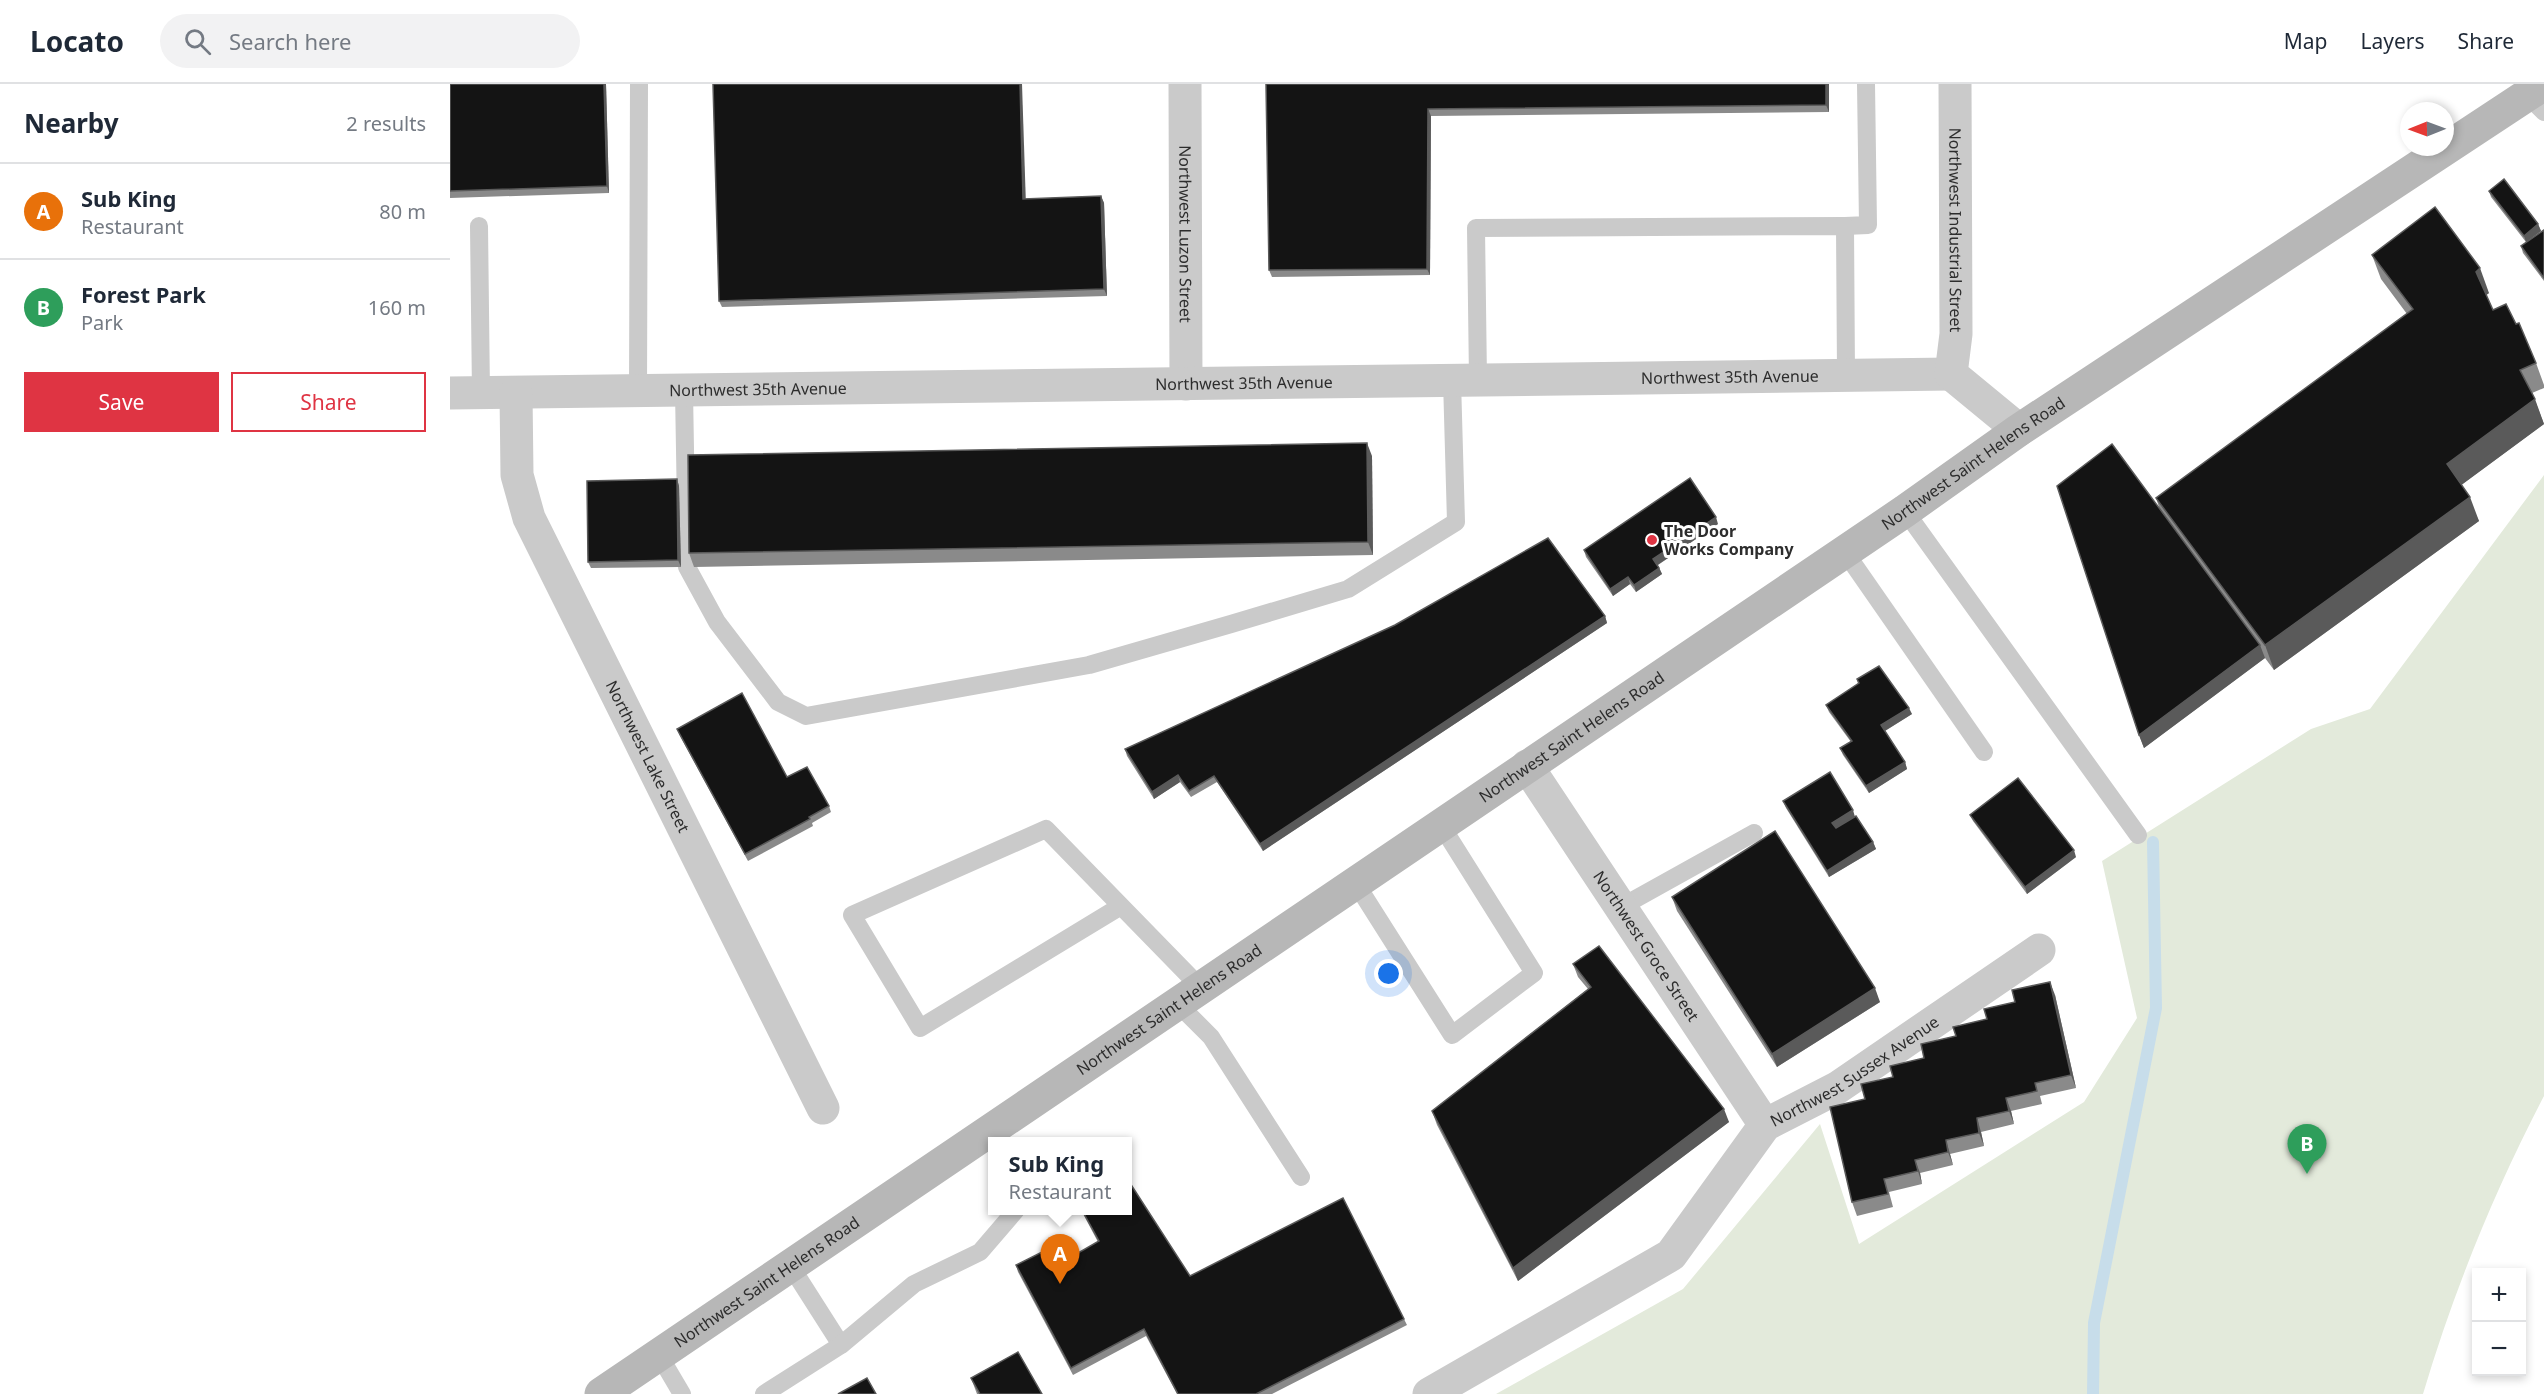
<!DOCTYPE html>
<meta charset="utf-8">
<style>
:root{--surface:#fff;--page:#f2f2f3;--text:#1f2937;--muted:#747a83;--line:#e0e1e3;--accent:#df3443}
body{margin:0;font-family:"Noto Sans",sans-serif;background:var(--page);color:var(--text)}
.controls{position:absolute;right:18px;bottom:18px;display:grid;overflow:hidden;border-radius:0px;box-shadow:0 3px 9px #0003}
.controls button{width:54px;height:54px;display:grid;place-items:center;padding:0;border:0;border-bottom:2px solid var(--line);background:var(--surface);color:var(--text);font:30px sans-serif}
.compass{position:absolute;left:1950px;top:18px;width:54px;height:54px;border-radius:50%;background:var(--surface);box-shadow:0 3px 9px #0003;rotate:269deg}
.you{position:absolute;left:939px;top:890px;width:21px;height:21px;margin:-15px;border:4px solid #fff;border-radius:50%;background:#1a73e8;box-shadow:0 0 0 9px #1a73e833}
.badge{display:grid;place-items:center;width:39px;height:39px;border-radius:50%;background:var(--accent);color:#fff;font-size:20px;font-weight:700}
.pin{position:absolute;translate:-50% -50px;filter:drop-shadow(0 2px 3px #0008)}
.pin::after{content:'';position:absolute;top:32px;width:21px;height:18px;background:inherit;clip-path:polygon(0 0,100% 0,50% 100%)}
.popup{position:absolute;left:538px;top:1053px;width:144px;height:78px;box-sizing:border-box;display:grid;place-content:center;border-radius:0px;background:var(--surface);filter:drop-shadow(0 2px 4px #0005);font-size:20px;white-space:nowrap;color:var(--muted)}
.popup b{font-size:22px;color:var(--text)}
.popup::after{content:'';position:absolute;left:50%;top:100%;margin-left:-12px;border:12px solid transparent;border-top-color:var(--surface)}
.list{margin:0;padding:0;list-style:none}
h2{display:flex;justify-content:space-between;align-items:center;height:78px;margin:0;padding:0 24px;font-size:26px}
h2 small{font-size:20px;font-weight:400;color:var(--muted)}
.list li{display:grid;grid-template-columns:39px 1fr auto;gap:18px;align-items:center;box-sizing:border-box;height:96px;padding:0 24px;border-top:2px solid var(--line)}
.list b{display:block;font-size:22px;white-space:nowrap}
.list p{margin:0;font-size:20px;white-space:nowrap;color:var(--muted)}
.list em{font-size:20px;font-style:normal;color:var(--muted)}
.actions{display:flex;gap:12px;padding:18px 24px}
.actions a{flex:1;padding:14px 0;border:2px solid var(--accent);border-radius:0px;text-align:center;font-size:21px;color:var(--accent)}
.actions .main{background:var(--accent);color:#fff}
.icon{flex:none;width:33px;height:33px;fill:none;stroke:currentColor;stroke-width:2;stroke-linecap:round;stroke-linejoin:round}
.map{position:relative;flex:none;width:2094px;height:1310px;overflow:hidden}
header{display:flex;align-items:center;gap:36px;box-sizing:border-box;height:84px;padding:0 30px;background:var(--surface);border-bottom:2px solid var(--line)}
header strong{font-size:28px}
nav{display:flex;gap:33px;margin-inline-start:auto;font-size:21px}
.search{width:420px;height:54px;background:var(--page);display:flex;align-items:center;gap:15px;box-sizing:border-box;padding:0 21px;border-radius:33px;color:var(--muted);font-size:22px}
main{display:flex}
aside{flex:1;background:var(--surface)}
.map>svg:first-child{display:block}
.green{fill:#e3eadb}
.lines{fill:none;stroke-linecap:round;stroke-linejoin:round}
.stream{stroke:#c7ddea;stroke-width:12}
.service{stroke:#cacaca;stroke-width:18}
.minor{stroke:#cacaca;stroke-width:33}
.tertiary{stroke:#cacaca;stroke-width:33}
.secondary{stroke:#b7b7b7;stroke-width:33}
.wall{fill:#8a8a8a}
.shaded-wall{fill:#5a5a5a}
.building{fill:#141414;stroke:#5a5a5a;stroke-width:1.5}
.poi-dot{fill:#df3443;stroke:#fff;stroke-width:2}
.labels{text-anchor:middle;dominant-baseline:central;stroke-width:6;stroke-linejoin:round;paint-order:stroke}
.street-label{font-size:16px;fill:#2d2d2d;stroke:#fff}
.poi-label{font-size:16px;font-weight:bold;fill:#2d2d2d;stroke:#fff;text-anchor:start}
</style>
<header>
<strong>Locato</strong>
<div class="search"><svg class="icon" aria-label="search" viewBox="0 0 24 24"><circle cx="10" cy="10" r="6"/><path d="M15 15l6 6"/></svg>Search here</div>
<nav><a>Map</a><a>Layers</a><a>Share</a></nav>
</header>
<main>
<aside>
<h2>Nearby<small>2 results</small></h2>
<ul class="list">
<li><span class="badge" style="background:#e8710a">A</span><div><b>Sub King</b><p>Restaurant</p></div><em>80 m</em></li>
<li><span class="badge" style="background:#2e9e5b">B</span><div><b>Forest Park</b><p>Park</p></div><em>160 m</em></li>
</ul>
<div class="actions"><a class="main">Save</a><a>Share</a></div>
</aside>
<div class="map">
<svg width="2094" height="1310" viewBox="0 0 2094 1310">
<rect width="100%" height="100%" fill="#fff"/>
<path class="green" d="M2094 391V1012C2044 1108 2004 1206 1973 1310H1046L1233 1205 1370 1040 1409 1160 1634 1018 1687 934 1652 777 1861 645 1920 625Z"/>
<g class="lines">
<path class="stream" d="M1643 1310 1644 1239 1706 924 1703 758"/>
<g class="service">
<path d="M2077 11 2094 28"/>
<path d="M29 142 31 309"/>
<path d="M1395 142 1418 141 1416 0"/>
<path d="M1028 296 1026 144 1395 142 1396 290"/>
<path d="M234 307 237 483 267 538 328 618 356 632 639 581 781 540 898 505 1006 438 1002 296"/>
<path d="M188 308 189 0"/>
<path d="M1455 427 1688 751"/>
<path d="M1395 468 1534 668"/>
<path d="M905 798 1002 951 1084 889 991 741"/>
<path d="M671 822 596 745 402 831 470 944 671 822 750 903"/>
<path d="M1171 823 1304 749"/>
<path d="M727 919 761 953 851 1093"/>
<path d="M340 1181 391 1261"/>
<path d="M209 1271 232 1310"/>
<path d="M314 1310 391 1261 464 1200 530 1168 566 1126"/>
</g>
<g class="minor">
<path id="s1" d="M735 0 736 300"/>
<path id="s2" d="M0 309 1501 290"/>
<path id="s3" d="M66 309 67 391 79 434 373 1024"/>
<path id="s4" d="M1077 682 1315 1041"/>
<path id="s5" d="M979 1310 1221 1171 1315 1041 1387 1004 1589 866"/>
</g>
<path class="tertiary" id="s6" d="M1505 0 1506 250 1501 290 1569 346"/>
<path class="secondary" id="s7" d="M151 1310 1455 427 1569 346 2094 0"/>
</g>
<g class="wall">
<path d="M0 0H156L159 109 0 114Z"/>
<path d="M816 0H1379V28L981 32 980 191 822 193 819 186Z"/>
<path d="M2039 107 2088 140 2091 147 2078 157 2094 146V197L2073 169 2071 162 2076 158 2041 113Z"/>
<path d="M651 112 654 119 657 212 272 223 269 217 575 115Z"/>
<path d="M1922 171 2039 209 2036 211 2043 226 2066 240 2086 279 2094 301V304L2082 309 2094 340 2011 401 2029 437 1824 586 1815 574 1694 664 1689 651 1710 426 1706 414 1957 230 1931 195Z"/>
<path d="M922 372 923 471 244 483 239 469Z"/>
<path d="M227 395 229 402 231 483 141 484 138 478Z"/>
<path d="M1268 440 1208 481 1212 490 1186 508 1180 500 1163 512 1136 473 1134 466Z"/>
<path d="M1155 532 1157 539 813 767 767 698 741 713 730 698 704 715 677 672 675 665Z"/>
<path d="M1407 595 1462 630 1435 647 1455 678 1457 685 1419 709 1393 671 1390 664 1401 658 1379 628 1376 621 1408 600Z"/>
<path d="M227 645 337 693 379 722 381 728 362 739 363 742 298 777 230 652Z"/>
<path d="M1333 717 1405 733 1423 758 1426 765 1379 793 1336 724Z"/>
<path d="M1520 731 1626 773 1577 810 1523 737Z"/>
<path d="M1222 813 1430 918 1327 983 1227 827Z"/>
<path d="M1123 880 1279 1038 1068 1197 987 1041 982 1027 1138 905 1128 893Z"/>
<path d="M1605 911 1626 1004 1590 1012 1592 1020 1561 1027 1564 1040 1531 1048 1534 1062 1500 1070 1503 1081 1470 1089 1472 1100 1439 1108 1443 1123 1407 1132 1402 1118 1415 1015 1443 993 1474 974 1506 952Z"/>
<path d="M631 1126H678L740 1192 954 1235 957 1241 822 1310H727L696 1252 623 1291 568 1188 566 1181 623 1172 648 1158Z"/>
<path d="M521 1294 592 1310H527Z"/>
</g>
<g class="shaded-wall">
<path d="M154 0H156L159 109 157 102Z"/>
<path d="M570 0H572L576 122 573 115Z"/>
<path d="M1376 0H1379V28L1376 21Z"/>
<path d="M978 25 981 32 980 191 977 185Z"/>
<path d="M651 112 654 119 657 212 654 205Z"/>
<path d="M2088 140 2091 147 2076 158 2074 152Z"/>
<path d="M2030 184 2039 209 2035 212 2026 188Z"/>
<path d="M2085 315 2094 340 2006 405 1997 380Z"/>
<path d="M917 359 922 372 923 471 918 458Z"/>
<path d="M227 395 229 402 231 483 228 476Z"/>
<path d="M2020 413 2029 437 1824 586 1815 561Z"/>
<path d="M1266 433 1268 440 1206 482 1203 475Z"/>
<path d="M1209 484 1212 490 1186 508 1184 501Z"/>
<path d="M1178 493 1180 500 1163 512 1160 505Z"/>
<path d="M1155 532 1157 539 813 767 810 760Z"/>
<path d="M1810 561 1815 574 1694 664 1689 651Z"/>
<path d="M1459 624 1462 630 1433 648 1431 641Z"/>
<path d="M1455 678 1457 685 1419 709 1416 702Z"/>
<path d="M728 691 730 698 704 715 702 708Z"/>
<path d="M1403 726 1405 733 1385 746 1382 739Z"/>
<path d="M1423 758 1426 765 1379 793 1377 787Z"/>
<path d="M1624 766 1626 773 1577 810 1575 803Z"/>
<path d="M1600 898 1605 911 1626 1004 1621 991Z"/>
<path d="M1425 904 1430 918 1327 983 1322 970Z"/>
<path d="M1556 1014 1561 1027 1564 1040 1559 1027Z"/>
<path d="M1274 1025 1279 1038 1068 1197 1063 1184Z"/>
<path d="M1527 1034 1531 1048 1534 1062 1529 1049Z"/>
<path d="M1496 1056 1500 1070 1503 1081 1498 1068Z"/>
<path d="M1465 1076 1470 1089 1472 1100 1468 1087Z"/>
</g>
<g class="building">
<path d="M0 0H154L157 102 0 107Z"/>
<path d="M263 0H570L573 115 651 112 654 205 269 217Z"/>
<path d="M816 0H1376V21L978 25 977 185 819 186Z"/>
<path d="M2054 95 2088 140 2074 152 2039 107Z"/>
<path d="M1985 123 2030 184 2026 188 2043 226 2056 220 2066 240 2069 239 2086 279 2070 286 2085 315 1997 380 2020 413 1815 561 1706 414 1963 225 1922 171Z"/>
<path d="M2094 146V194L2071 162Z"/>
<path d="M917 359 918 458 239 469 238 371Z"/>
<path d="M1662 360 1810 561 1689 651 1607 402Z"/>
<path d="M1240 394 1266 433 1203 475 1209 484 1184 501 1178 493 1160 505 1134 466Z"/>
<path d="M227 395 228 476 138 478 137 397Z"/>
<path d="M1098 454 1155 532 810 760 764 692 739 707 728 691 702 708 675 665 945 541Z"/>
<path d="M1429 582 1459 624 1431 641 1455 678 1416 702 1390 664 1402 657 1376 621 1409 599 1407 595Z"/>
<path d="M292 609 337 693 357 683 379 722 359 733 360 735 295 770 227 645Z"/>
<path d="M1380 688 1403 726 1382 739 1386 744 1406 732 1423 758 1377 787 1333 717Z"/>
<path d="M1568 694 1624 766 1575 803 1520 731Z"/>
<path d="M1325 747 1425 904 1322 970 1222 813Z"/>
<path d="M1149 862 1274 1025 1063 1184 982 1027 1141 903 1123 880Z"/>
<path d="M1600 898 1621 991 1585 999 1587 1007 1556 1014 1559 1027 1527 1034 1529 1049 1496 1056 1498 1068 1465 1076 1468 1087 1434 1095 1438 1110 1402 1118 1380 1023 1415 1015 1411 1000 1443 993 1440 982 1474 974 1471 960 1506 952 1503 943 1537 935 1534 925 1565 918 1562 906Z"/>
<path d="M678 1096 740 1192 893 1114 954 1235 806 1310H728L694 1245 621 1284 566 1181 614 1157 623 1172 649 1157 632 1126H678Z"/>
<path d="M568 1268 592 1310H530L521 1294Z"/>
<path d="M417 1294 426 1310H388Z"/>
</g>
<circle class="poi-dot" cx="1202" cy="456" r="6"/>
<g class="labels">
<g class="street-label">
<text stroke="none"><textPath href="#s6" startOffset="146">Northwest Industrial Street</textPath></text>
<text stroke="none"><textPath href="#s1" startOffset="150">Northwest Luzon Street</textPath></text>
<text stroke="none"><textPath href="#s2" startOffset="1280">Northwest 35th Avenue</textPath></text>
<text stroke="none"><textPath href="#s2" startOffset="794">Northwest 35th Avenue</textPath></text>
<text stroke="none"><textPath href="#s2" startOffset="308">Northwest 35th Avenue</textPath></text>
<text stroke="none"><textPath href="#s7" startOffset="1658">Northwest Saint Helens Road</textPath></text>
<text stroke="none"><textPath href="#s7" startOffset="1172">Northwest Saint Helens Road</textPath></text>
<text stroke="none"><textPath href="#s3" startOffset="393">Northwest Lake Street</textPath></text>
<text stroke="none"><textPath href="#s4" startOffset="216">Northwest Groce Street</textPath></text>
<text stroke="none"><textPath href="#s7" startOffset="686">Northwest Saint Helens Road</textPath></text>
<text stroke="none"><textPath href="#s5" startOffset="544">Northwest Sussex Avenue</textPath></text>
<text stroke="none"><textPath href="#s7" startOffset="200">Northwest Saint Helens Road</textPath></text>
</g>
<g class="poi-label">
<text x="1214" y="447">The Door<tspan x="1214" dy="18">Works Company</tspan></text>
</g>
</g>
</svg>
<div class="controls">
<button>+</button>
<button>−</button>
</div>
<svg class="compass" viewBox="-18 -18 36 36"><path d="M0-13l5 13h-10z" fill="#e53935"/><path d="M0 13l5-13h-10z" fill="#747a83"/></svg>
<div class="you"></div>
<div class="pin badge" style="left:610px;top:1200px;background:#e8710a">A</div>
<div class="popup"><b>Sub King</b>Restaurant</div>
<div class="pin badge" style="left:1857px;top:1090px;background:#2e9e5b">B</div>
</div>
</main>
